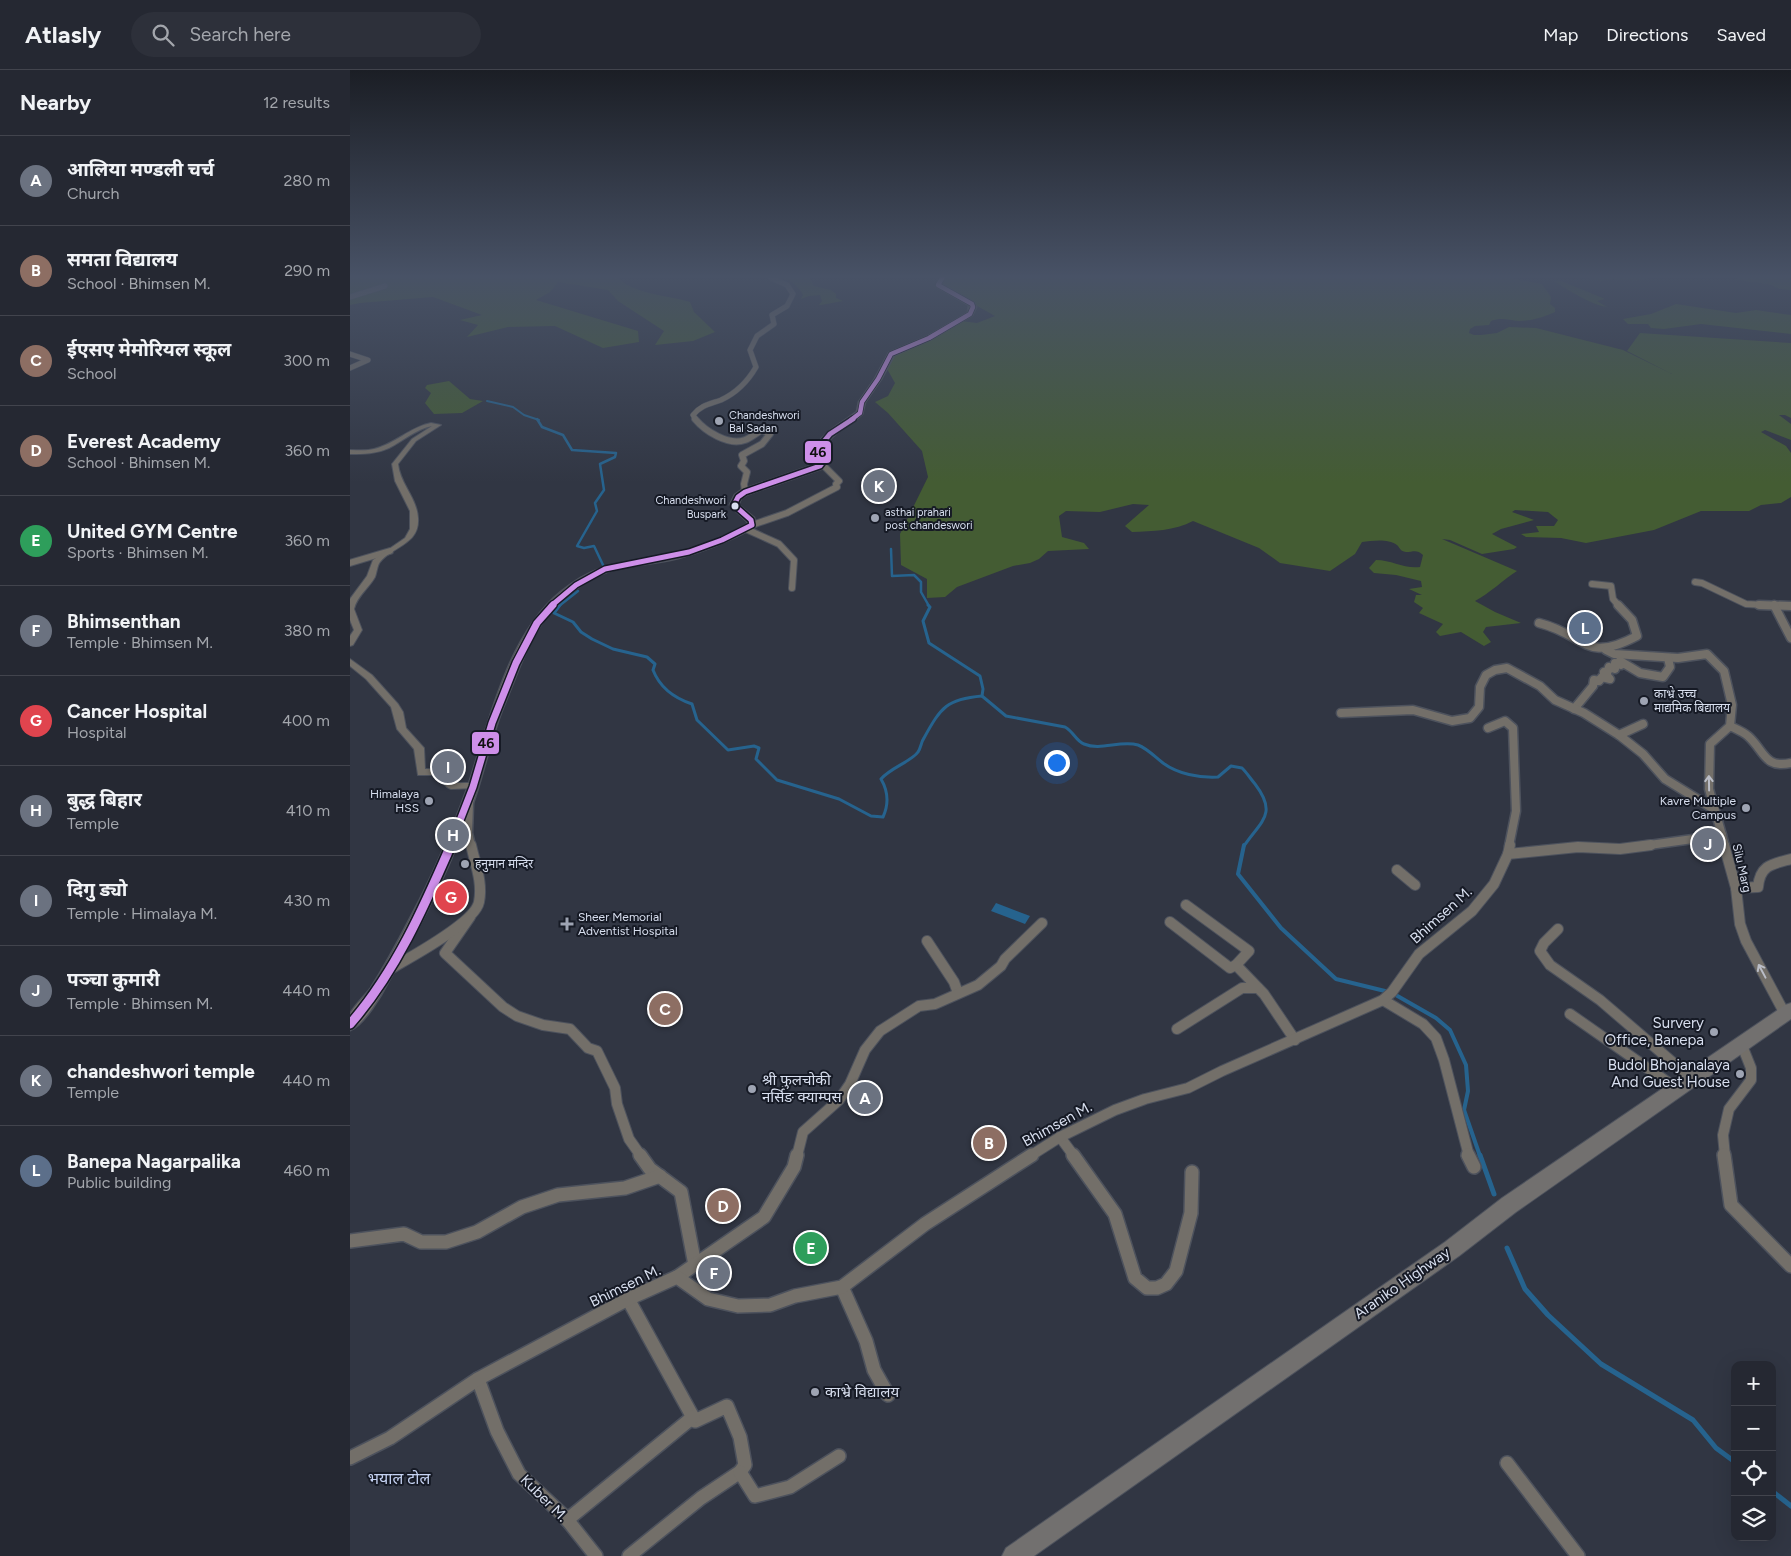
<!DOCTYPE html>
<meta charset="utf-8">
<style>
:root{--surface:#252832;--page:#2d303a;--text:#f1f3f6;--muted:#a3a6ac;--line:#42444d;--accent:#9ea4b3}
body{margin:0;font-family:Figtree,"Noto Sans Devanagari",sans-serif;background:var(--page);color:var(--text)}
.controls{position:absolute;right:15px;bottom:15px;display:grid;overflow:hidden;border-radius:10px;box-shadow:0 5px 20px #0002}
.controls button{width:45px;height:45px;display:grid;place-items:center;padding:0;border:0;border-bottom:1px solid var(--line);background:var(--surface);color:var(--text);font:25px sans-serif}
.you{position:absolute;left:706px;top:692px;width:18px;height:18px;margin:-12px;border:4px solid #fff;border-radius:50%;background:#1a73e8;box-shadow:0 0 0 8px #1a73e833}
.badge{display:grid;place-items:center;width:32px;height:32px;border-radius:50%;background:var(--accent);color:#fff;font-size:16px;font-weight:700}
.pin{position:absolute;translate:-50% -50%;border:2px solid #fff;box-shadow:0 1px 5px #0006}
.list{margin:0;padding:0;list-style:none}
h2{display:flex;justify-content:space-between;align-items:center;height:65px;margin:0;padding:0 20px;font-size:21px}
h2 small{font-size:16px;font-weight:400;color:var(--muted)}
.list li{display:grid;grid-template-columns:32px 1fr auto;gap:15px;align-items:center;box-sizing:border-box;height:90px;padding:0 20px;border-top:1px solid var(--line)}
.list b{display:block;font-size:19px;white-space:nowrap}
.list p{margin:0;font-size:16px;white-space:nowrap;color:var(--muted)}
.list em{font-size:16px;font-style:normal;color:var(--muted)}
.icon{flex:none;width:28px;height:28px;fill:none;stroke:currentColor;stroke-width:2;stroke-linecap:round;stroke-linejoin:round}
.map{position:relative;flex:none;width:1441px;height:1486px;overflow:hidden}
header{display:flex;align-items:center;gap:30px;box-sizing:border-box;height:70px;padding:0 25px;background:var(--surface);border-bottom:1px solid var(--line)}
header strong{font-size:24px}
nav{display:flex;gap:28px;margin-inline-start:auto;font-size:18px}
.search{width:350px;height:45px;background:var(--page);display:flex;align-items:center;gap:12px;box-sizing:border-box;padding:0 18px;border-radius:28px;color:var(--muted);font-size:19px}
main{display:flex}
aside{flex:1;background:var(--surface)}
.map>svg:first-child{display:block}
.green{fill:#445c33}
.water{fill:#26638e}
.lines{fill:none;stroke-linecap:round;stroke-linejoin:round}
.stream-far4{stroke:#26638e;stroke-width:2}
.stream-far3{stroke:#26638e;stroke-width:2.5}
.stream-far2{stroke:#26638e;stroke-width:3}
.stream-far1{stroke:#26638e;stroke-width:4}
.stream{stroke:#26638e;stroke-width:5}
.minor-far4-casing{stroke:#4d525d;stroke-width:6}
.minor-far3-casing{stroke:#4d525d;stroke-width:8}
.minor-far2-casing{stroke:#4d525d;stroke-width:11}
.minor-far1-casing{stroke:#4d525d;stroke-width:12}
.minor-casing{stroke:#4d525d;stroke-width:16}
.tertiary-casing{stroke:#4d525d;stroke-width:2}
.secondary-casing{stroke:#4d525d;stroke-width:3}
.trunk-casing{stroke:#4d525d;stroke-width:2}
.minor-far4{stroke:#736f69;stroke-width:5}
.minor-far3{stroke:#736f69;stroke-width:6}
.minor-far2{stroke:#736f69;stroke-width:8}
.minor-far1{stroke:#736f69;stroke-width:10}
.minor{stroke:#736f69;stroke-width:13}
.tertiary{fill:#736f69;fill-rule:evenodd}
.secondary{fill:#76726e;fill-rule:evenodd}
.trunk{fill:#72706f;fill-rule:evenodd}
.bus-1-far3-casing{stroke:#161a25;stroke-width:6}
.bus-1-far2-casing{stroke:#161a25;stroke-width:8}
.bus-1-far1-casing{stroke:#161a25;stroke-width:10}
.bus-1-casing{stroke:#161a25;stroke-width:12}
.bus-1-far3{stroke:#ce8fe9;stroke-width:4.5}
.bus-1-far2{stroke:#ce8fe9;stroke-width:5}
.bus-1-far1{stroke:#ce8fe9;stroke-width:7}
.bus-1{stroke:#ce8fe9;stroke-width:9}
.oneway{stroke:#babdc7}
.poi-dot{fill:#9ea4b3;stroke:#161a25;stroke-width:2}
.bus-dot{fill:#d8dfef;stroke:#161a25;stroke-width:2}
.labels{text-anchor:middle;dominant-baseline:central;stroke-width:4;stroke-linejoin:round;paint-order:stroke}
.far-poi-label{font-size:11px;fill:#d8dfef;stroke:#161a25;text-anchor:start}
.bus-label{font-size:11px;fill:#d8dfef;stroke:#161a25;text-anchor:end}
.poi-label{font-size:12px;fill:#d8dfef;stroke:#161a25;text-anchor:start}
.street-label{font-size:12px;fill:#d8dfef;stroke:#161a25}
.near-street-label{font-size:15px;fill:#d8dfef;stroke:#161a25}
.near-poi-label{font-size:15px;fill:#d8dfef;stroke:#161a25;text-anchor:end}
.near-neighbourhood-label{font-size:16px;fill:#c5d2f2;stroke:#161a25}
.line-badge{stroke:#161a25;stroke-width:2}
.pale-badge-label{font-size:14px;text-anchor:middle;font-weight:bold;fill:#111}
</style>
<header>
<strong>Atlasly</strong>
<div class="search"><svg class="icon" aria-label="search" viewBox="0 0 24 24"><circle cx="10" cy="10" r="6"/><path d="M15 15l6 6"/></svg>Search here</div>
<nav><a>Map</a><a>Directions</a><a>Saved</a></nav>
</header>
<main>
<aside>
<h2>Nearby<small>12 results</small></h2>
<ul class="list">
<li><span class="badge" style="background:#6b7280">A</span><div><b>आलिया मण्डली चर्च</b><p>Church</p></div><em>280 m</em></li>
<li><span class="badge" style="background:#8d6e63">B</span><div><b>समता विद्यालय</b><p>School · Bhimsen M.</p></div><em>290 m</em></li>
<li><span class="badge" style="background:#8d6e63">C</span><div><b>ईएसए मेमोरियल स्कूल</b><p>School</p></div><em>300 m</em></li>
<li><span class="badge" style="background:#8d6e63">D</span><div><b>Everest Academy</b><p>School · Bhimsen M.</p></div><em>360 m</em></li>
<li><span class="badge" style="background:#2e9e5b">E</span><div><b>United GYM Centre</b><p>Sports · Bhimsen M.</p></div><em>360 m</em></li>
<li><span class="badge" style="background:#6b7280">F</span><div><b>Bhimsenthan</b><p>Temple · Bhimsen M.</p></div><em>380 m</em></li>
<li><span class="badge" style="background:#e0444e">G</span><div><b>Cancer Hospital</b><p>Hospital</p></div><em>400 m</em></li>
<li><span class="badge" style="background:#6b7280">H</span><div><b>बुद्ध बिहार</b><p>Temple</p></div><em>410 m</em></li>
<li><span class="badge" style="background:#6b7280">I</span><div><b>दिगु ड्यो</b><p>Temple · Himalaya M.</p></div><em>430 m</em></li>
<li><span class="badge" style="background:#6b7280">J</span><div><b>पञ्चा कुमारी</b><p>Temple · Bhimsen M.</p></div><em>440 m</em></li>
<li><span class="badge" style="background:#6b7280">K</span><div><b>chandeshwori temple</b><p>Temple</p></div><em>440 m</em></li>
<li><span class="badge" style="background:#5c6f8a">L</span><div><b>Banepa Nagarpalika</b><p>Public building</p></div><em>460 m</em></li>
</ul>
</aside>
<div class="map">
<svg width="1441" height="1486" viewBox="0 0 1441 1486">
<rect width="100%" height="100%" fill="#313643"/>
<g class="green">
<path d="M0 205H266C279 224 318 225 340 232L344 242 365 262 343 271 305 275 314 261 268 231 258 220 208 212 200 222 186 230 288 261 289 272 253 278 205 256 158 257 117 267 128 255 110 250 132 245 83 227 10 233 0 235Z"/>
<path d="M424 205 459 207 464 216 481 220 486 224V228L493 231 471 235H469L472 231 470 225 459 226 451 229 453 225C452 221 444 213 440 211 435 208 429 209 424 207Z"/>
<path d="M596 205H1144L1192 214 1201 227 1200 234 1205 238V242C1194 247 1181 251 1169 251 1158 250 1152 247 1141 251L1139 255 1125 256 1120 259 1119 263 1124 265H1131L1147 263 1159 257 1186 258 1273 280 1322 304 1277 281 1290 263 1441 273V348L1435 345H1429L1441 354V370L1415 360 1411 362 1436 376 1441 383V427L1431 433 1411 435 1399 441H1351L1304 460 1236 473 1211 468 1176 467 1171 464 1189 462 1186 456H1204L1208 450 1198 442 1165 440 1162 442 1184 450 1151 459 1142 464 1167 477 1164 479 1132 484 1100 470 1092 469 1167 501C1153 510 1140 523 1125 531L1145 542 1171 553 1136 557 1133 562 1141 572 1134 576 1111 562 1090 566 1086 562 1093 554 1069 543 1073 538 1064 532 1066 525H1072L1059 519 1072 517 1071 511 1046 505 1024 503 1019 498 1026 490C1042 490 1054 499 1070 497L1073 485C1067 479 1063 482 1056 482 1050 481 1050 478 1047 475 1037 468 1022 471 1012 472L1005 484 980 501 930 493 909 478 843 451C825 461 802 461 782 462L775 456 799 435 783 434 750 442 716 441 709 446 712 467 734 473 739 479 698 481 689 489 680 493 663 496 607 517 595 527 577 528V509L551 495 550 464 578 407 572 381 538 343 525 332 538 326 545 313 536 297 545 283 610 251 627 253 645 246 590 215Z"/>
<path d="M1226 205H1297L1309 206 1287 211 1261 209 1251 211Z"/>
<path d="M1391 205H1441V207L1438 208 1441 210V220L1430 219 1418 214 1387 210Z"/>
<path d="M1209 210 1255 229 1247 231 1257 237C1238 234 1220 220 1203 211Z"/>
<path d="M1326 234 1386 243 1406 240 1441 245V264L1351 254 1314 259 1301 258 1298 254H1278L1273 249 1301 244Z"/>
<path d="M99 311 120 329 133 331 112 343 84 344 75 333 81 323 75 318 77 315Z"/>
</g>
<path class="water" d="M646 833 680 846 675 854 641 841Z"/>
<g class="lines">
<path class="stream-far4" d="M137 331 163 337 174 345 189 350"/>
<g class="stream-far3">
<path d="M187 349 192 357 213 365 222 380 266 383 265 387 250 394 254 420 245 433 247 441 227 476 234 478 244 476 254 497 249 500"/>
<path d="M541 479 542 506 564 505 571 512V522L579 536"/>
<path d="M209 536 228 521"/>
</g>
<g class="stream-far2">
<path d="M210 535 204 543 223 552 231 562 242 569 263 579 297 587 305 594 303 600C310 618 324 628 342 634L347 650 378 680 404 676 409 678 406 689 427 710 489 729 521 746 533 747C539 734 538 721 531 709 540 698 562 691 568 682 571 678 571 672 574 668 591 637 597 629 632 626"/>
<path d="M578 535 580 537 573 551 579 573 630 606 633 619 632 626 656 646 715 657C723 661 726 671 734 674 751 681 770 670 788 675 798 679 805 687 813 693 828 704 849 708 868 707L881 696 892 698C897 703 900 708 905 714 928 744 911 751 894 776"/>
</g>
<g class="stream-far1">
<path d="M894 775 888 804 931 858 986 909 1039 922"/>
<path d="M1044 924 1086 948 1100 960 1116 995 1118 1021 1114 1040 1130 1086"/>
</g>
<g class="stream">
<path d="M1130 1085 1144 1124"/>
<path d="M1157 1178 1175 1219 1198 1245 1251 1294 1343 1350 1366 1378 1385 1392"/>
<path d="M1422 1421 1441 1436"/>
</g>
<g class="minor-far4-casing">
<g id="minor-far4">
<path d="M0 227 35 216"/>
<path d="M0 284 18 290 0 298"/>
<path d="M346 350 343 345C351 335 360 334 371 330 386 323 398 311 406 297L400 280 407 266 424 254 422 245 437 236 443 224 437 215 421 208 420 205"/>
</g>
</g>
<g class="minor-far3-casing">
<g id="minor-far3">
<path d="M345 349C355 361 378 376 395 370 401 368 406 363 412 360L420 364 412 374 392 385 394 391 391 396 397 402 394 414 395 422"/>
<path d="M402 455 437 443 487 417 486 414 489 411 472 394"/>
<path d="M396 459 429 474 444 490 442 518"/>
<path d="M0 493 40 481"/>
<path d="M1345 512 1352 513 1396 534 1437 536"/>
<path d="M1242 514 1261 516 1263 529 1269 536"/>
</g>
</g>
<g class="minor-far2-casing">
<g id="minor-far2">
<path d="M1409 535 1441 536"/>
<path d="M1424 535 1441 568"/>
<path d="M1189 553C1237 565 1234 594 1287 566L1282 550 1268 535"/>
<path d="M1256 580 1264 584 1328 588 1357 584 1374 601 1382 635 1380 656 1360 674 1359 719 1375 776"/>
<path d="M1224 639 1243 616 1244 610 1249 611 1252 607 1260 609 1254 602 1258 601 1259 597 1265 599V593L1271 595 1270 591 1290 603 1313 607 1320 597 1318 588"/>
<path d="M991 643 1063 640 1102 651 1120 648 1129 637 1130 617 1136 605 1145 600 1157 598 1190 616 1205 630 1234 643 1269 665 1293 684 1315 709 1362 738"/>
<path d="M1380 656C1386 659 1392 661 1398 666 1414 680 1414 699 1441 693"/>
<path d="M1138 658 1155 651 1163 658 1166 741 1159 776"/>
<path d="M1269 665 1293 654"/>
<path d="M119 734 118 763 121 776"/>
<path d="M1292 776 1372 765"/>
</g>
</g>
<g class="minor-far1-casing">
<g id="minor-far1">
<path d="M1374 775 1386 818 1390 854 1396 871 1435 944"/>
<path d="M1158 784 1160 775"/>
<path d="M1047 800 1065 815"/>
<path d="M1386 818 1408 817C1410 795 1422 794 1441 789"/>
<path d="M836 835 899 881 886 895 914 924 945 970"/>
<path d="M120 847 95 883 153 937 167 946 193 955 220 959 238 978 247 981 265 1018 267 1034 279 1069 291 1086"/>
<path d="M820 852 880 898 886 895"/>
<path d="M1208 859 1194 873 1190 881 1200 895 1250 930 1341 1008"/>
<path d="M577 871 604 912 608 923"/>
<path d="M40 899C59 888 125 853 129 832 133 813 125 793 121 775"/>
<path d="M1033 930 1073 954 1086 968 1094 990 1119 1086"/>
<path d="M1220 944 1326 1018"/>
<path d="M827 959 892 918H908"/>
<path d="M710 1067 724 1086"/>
<path d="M447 1086 453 1062 489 1030 500 1014 515 980 530 961 569 936 585 934 628 915 651 896 655 889 692 853"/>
<path d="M680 1086 710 1067 765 1040 795 1029 838 1018 872 1001 1033 930 1042 922 1069 884 1122 841 1144 814 1158 784 1228 777 1270 779 1301 775"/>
<path d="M1375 1086 1373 1065 1379 1039 1401 1010V998L1391 973"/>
</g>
</g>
<g class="minor-casing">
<g id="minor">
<path d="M290 1085 300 1099 331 1122 345 1195"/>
<path d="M723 1085 765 1144 785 1208 797 1218H807L816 1214 826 1201 841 1143 842 1102"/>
<path d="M1118 1085 1124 1097"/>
<path d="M1374 1085 1381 1135 1441 1196"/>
<path d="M0 1171 54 1164 71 1172H96L127 1162 172 1137 208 1125 275 1118 310 1106"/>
<path d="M327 1207 414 1147 444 1097 447 1085"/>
<path d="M492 1217 516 1271 524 1300 538 1325"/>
<path d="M278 1229 345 1351 377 1336 390 1367 395 1395 390 1402 351 1428 279 1486"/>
<path d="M128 1309 147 1361 169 1404 215 1447 246 1486"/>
<path d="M0 1388 40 1368 128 1309 278 1229 327 1207 358 1229 388 1236 420 1235 445 1226 492 1217 575 1154 682 1085"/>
<path d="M1157 1393 1228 1486"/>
<path d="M390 1402 405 1426 440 1417 489 1386"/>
<path d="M217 1450 343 1347"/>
</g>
</g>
<g class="tertiary-casing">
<g id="tertiary">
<path d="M81 353 91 355 66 371 48 394C50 414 67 428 68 448 70 474 43 476 30 492 27 496 27 502 25 507 19 518 7 526 4 539L12 560 3 575 0 576V566L4 560 0 550V529L17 506 23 490 55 468 60 459V441L45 411 42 394 62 369 82 356C66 359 53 371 39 378 26 384 14 384 0 384V380C8 380 16 381 24 379 45 374 60 357 81 353Z"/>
<path d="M0 589 22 605 48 634 53 642 56 658 74 678 75 699H99L104 713H123L128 716 126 718 101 719C94 717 93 711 92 705H68L64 679 47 659 41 637 16 609 0 596Z"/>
</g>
</g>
<g class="secondary-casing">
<path id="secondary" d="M591 205H597L591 214 624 233 626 237 622 245 581 269 544 285 531 309 515 332 512 344C498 357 479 363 472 382L477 392 473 398 398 424 391 428 388 435 404 448 405 457C381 470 355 481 328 488 309 493 289 494 269 498 243 504 218 522 200 542 182 563 172 590 162 615 157 628 151 641 147 654 138 680 132 707 123 733 101 795 72 854 39 910 32 924 14 955 0 960 0 956 0 949 0 945 2 938 16 925 21 918 36 895 49 870 62 845 84 804 102 761 118 717 139 654 157 566 211 522 251 489 275 495 321 485 348 479 374 468 398 454L397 451 380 435 385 425 392 420 467 394 469 392 464 382C472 361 491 355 507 342L509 332 525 309 539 283 577 267 618 243 619 235 586 216Z"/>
</g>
<g class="trunk-casing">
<path id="trunk" d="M1441 933V949L1166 1142 1109 1186 684 1486H652L656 1478 1095 1172 1152 1128 1435 935Z"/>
</g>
<use href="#minor-far4" class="minor-far4"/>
<use href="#minor-far3" class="minor-far3"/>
<use href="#minor-far2" class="minor-far2"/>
<use href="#minor-far1" class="minor-far1"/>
<use href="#minor" class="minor"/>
<use href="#tertiary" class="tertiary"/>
<use href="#secondary" class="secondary"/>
<use href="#trunk" class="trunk"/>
<g class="bus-1-far3-casing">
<path id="bus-1-far3" d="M501 350 510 343 512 332 528 309 541 284 579 268 620 244 623 237 622 234 588 215 594 205"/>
</g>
<g class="bus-1-far2-casing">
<path id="bus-1-far2" d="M201 536 226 515 255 499 339 482 372 470 402 455 401 450 384 435 388 427 395 422 470 396 473 392 468 382 471 375 480 364 503 349"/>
</g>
<g class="bus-1-far1-casing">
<path id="bus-1-far1" d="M100 776 123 717 142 653 166 593 187 553 203 535"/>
</g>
<g class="bus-1-casing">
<path id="bus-1" d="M0 954C45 903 74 837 101 775"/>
</g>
<use href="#bus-1-far3" class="bus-1-far3"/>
<use href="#bus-1-far2" class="bus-1-far2"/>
<use href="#bus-1-far1" class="bus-1-far1"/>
<use href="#bus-1" class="bus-1"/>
</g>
<defs><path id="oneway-shaft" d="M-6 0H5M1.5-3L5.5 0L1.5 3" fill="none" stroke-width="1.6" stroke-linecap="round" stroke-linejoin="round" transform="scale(1.25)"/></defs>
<g class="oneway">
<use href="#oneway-shaft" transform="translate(1359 713) rotate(-91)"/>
<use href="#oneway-shaft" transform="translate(1412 901) rotate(-118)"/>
</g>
<linearGradient id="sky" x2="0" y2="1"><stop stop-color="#1b1e25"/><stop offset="0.5" stop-color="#485266"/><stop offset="1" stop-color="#485266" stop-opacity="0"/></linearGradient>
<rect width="1441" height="413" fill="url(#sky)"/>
<g class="poi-dot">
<circle cx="369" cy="351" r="5"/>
<circle cx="525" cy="448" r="5"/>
<circle cx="1294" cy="631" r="5"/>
<circle cx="79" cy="731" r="5"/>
<circle cx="1396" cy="738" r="5"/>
<circle cx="115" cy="794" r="5"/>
<path d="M214.5 846.5h5v5h5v5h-5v5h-5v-5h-5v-5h5z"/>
<circle cx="1364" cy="962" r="5"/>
<circle cx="1390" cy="1004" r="5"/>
<circle cx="402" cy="1019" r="5"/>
<circle cx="465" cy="1322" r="5"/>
</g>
<circle class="bus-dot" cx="385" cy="436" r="4.5"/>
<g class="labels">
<g class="far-poi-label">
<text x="379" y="345">Chandeshwori<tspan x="379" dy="13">Bal Sadan</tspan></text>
<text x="535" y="442">asthai prahari<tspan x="535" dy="13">post chandeswori</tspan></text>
</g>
<g class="bus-label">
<text x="376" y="430">Chandeshwori<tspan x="376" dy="14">Buspark</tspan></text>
</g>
<g class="poi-label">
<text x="1304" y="624">काभ्रे उच्च<tspan x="1304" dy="14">माद्यमिक बिद्यालय</tspan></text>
<text x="69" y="724" text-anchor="end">Himalaya<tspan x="69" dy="14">HSS</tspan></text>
<text x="1386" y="731" text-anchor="end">Kavre Multiple<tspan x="1386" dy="14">Campus</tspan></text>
<text x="125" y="794">हनुमान मन्दिर</text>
<text x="228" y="847">Sheer Memorial<tspan x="228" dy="14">Adventist Hospital</tspan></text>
</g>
<g class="street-label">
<text transform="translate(1392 798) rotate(77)">Silu Marg</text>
</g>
<g class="near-street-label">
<text transform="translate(1091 845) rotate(-42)">Bhimsen M.</text>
<text transform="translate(707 1054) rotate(-29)">Bhimsen M.</text>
<text transform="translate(1052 1213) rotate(-35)">Araniko Highway</text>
<text transform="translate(275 1216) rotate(-26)">Bhimsen M.</text>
<text transform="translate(194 1428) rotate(45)">Kuber M.</text>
</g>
<g class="near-poi-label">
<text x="1354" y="953">Survery<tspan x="1354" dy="17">Office, Banepa</tspan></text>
<text x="1380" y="995">Budol Bhojanalaya<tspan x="1380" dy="17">And Guest House</tspan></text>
<text x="412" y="1010" text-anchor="start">श्री फुलचोकी<tspan x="412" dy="17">नर्सिङ क्याम्पस</tspan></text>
<text x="475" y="1322" text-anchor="start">काभ्रे विद्यालय</text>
</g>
<g class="near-neighbourhood-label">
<text x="49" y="1408">भयाल टोल</text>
</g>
</g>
<g class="line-badge">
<rect x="454" y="370" width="28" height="24" rx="5" fill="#ce8fe9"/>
<rect x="121" y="661" width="29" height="24" rx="5" fill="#ce8fe9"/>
</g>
<g class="pale-badge-label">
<text x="468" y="387">46</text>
<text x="136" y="678">46</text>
</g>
</svg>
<div class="controls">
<button>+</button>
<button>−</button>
<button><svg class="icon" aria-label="locate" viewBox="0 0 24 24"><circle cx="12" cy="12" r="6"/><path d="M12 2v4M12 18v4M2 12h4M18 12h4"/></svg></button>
<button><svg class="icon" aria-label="layers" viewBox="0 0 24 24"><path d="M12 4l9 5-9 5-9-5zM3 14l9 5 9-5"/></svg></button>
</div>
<div class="you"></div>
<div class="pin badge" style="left:515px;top:1028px;background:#6b7280">A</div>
<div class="pin badge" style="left:639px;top:1073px;background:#8d6e63">B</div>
<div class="pin badge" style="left:315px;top:939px;background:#8d6e63">C</div>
<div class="pin badge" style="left:373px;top:1136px;background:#8d6e63">D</div>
<div class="pin badge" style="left:461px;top:1178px;background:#2e9e5b">E</div>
<div class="pin badge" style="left:364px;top:1203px;background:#6b7280">F</div>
<div class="pin badge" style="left:101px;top:827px;background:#e0444e">G</div>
<div class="pin badge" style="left:103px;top:765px;background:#6b7280">H</div>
<div class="pin badge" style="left:98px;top:697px;background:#6b7280">I</div>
<div class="pin badge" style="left:1358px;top:774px;background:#6b7280">J</div>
<div class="pin badge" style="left:529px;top:416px;background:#6b7280">K</div>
<div class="pin badge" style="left:1235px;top:558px;background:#5c6f8a">L</div>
</div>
</main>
